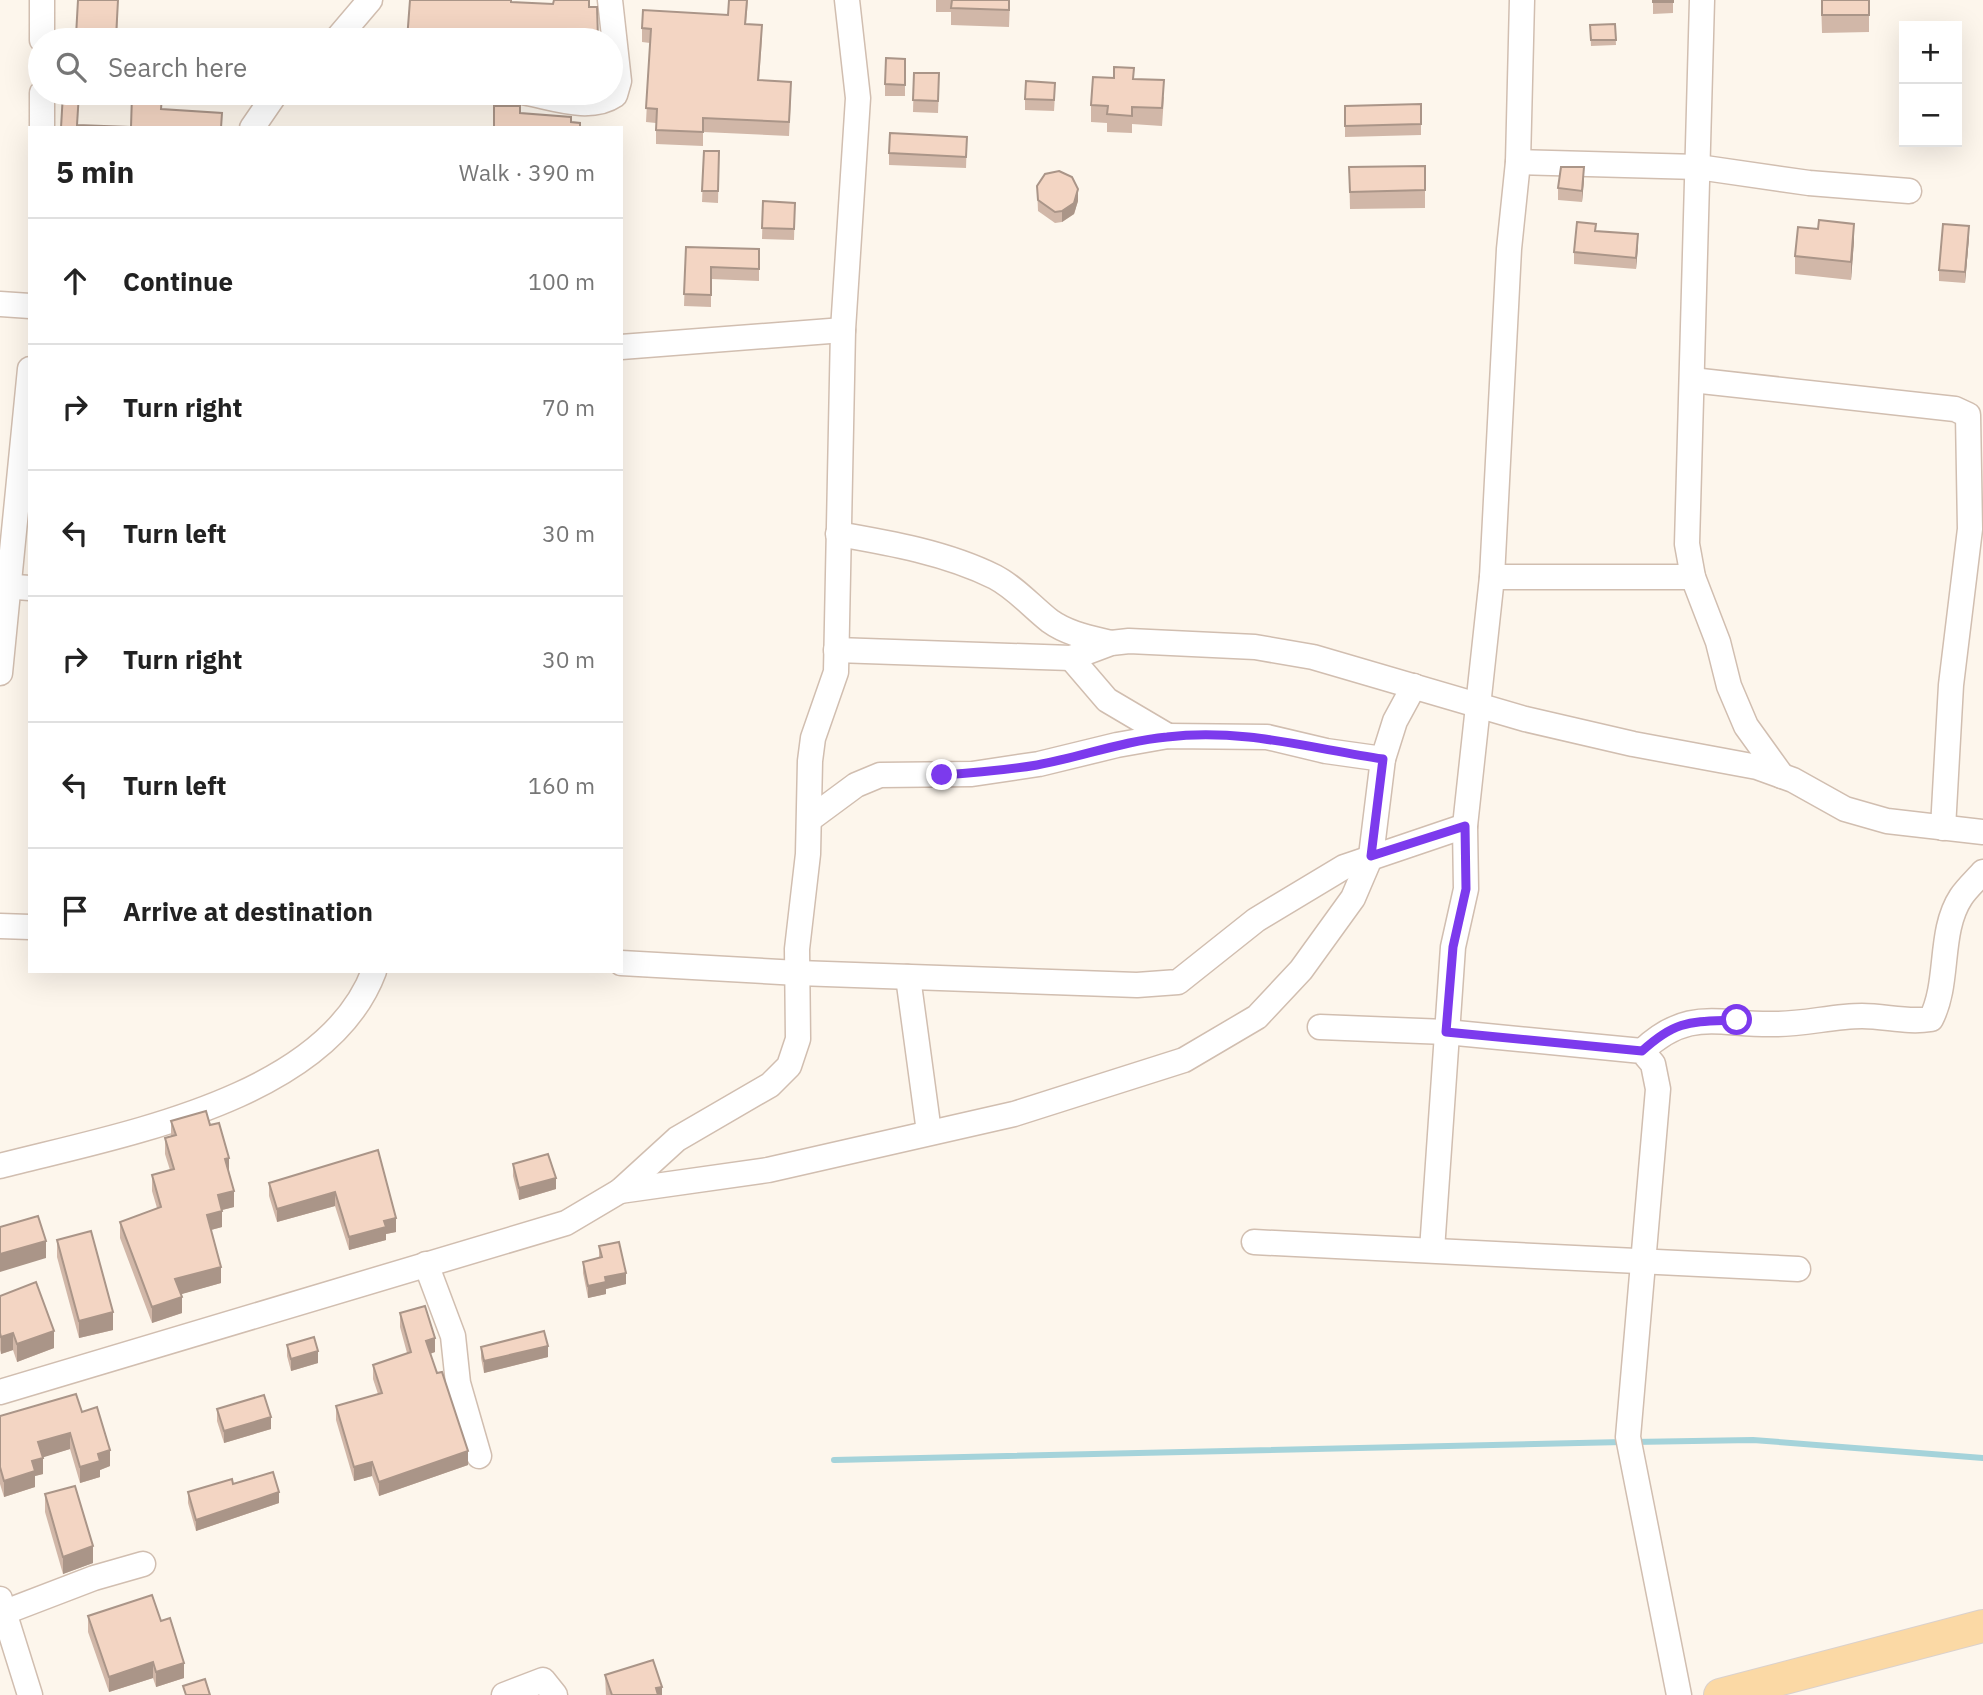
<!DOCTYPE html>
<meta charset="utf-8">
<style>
:root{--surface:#fff;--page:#f6f6f6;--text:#222;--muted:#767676;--line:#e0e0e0}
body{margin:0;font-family:"IBM Plex Sans",sans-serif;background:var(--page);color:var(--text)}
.controls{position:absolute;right:21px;top:21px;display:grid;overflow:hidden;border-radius:0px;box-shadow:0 7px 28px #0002}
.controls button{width:63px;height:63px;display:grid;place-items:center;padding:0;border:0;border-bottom:2px solid var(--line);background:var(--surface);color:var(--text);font:35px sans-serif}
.stop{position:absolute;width:21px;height:21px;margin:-16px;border:5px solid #7c3aed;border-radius:50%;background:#fff}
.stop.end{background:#7c3aed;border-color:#fff;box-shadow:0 2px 7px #0008}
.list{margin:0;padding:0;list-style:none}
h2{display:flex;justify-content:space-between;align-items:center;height:91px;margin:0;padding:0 28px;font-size:30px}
h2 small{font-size:23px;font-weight:400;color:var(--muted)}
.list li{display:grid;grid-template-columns:46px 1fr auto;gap:21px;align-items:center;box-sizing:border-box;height:126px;padding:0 28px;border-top:2px solid var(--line)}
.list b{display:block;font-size:26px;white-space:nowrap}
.list em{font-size:23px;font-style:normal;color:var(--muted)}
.icon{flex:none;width:38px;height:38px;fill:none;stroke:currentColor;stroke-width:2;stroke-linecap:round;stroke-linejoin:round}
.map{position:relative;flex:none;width:1983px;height:1695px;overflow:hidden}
.search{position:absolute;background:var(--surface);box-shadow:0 7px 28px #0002;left:28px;top:28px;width:595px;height:77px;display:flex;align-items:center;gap:18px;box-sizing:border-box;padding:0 24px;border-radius:38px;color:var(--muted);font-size:26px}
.panel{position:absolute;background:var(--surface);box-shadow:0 7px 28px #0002;left:28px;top:126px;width:595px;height:847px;border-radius:0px}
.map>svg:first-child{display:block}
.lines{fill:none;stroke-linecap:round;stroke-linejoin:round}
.stream{stroke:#a5d3da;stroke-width:6}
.minor-casing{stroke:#d1beb0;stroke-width:27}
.major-casing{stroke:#dad1cd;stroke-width:34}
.minor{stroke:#fff;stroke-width:24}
.major{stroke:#fbd9a5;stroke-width:32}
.wall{fill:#d1b7a8}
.shaded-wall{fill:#aa9588}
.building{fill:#f3d5c3;stroke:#aa9588;stroke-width:2}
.route{stroke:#7c3aed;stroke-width:9}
</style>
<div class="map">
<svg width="1983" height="1695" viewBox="0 0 1983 1695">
<rect width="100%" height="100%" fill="#fdf6ec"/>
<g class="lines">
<g class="stream">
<path d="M1633 1442 1753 1440 1983 1458"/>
<path d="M834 1460 1623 1442"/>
</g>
<g class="minor-casing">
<g id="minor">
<path d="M42 0V40"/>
<path d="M1702 0 1687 544 1693 577 1718 642 1729 686 1746 726 1782 776"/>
<path d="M336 40 370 0"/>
<path d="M42 93V128"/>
<path d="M527 93C554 98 590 112 615 95L619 81 610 0"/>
<path d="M252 128 276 93"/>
<path d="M1518 162 1698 167 1809 183 1909 191"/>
<path d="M0 304 30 306"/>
<path d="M621 347 843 330"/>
<path d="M1692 380 1955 409 1968 415 1970 529 1951 685 1943 828"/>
<path d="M838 534C890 543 947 553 995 577 1016 588 1032 607 1050 621 1068 634 1091 638 1111 643"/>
<path d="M1492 577H1693"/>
<path d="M0 586 30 588"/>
<path d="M836 650 1071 658 1111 643 1129 641 1255 647 1313 657 1525 719 1633 744 1757 767 1793 780 1845 809 1887 821 1983 832"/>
<path d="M1071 658 1107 700 1168 736"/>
<path d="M0 673 30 369"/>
<path d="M810 819 856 785 880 775 972 774 1039 764 1117 745 1168 736 1267 737 1326 751 1383 759"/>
<path d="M0 926 30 927"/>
<path d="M621 963 798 973 1137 985 1178 982 1256 920 1344 867 1465 826"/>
<path d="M908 977 929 1132"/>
<path d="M1320 1027 1446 1032 1642 1051 1653 1064 1658 1089 1628 1437 1679 1695"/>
<path d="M1642 1051C1690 1006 1719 1026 1777 1024 1805 1024 1834 1016 1862 1016 1886 1016 1907 1023 1931 1019 1950 982 1938 932 1961 897 1967 888 1976 880 1983 872"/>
<path d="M0 1166C119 1135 326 1100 374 971"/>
<path d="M620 1191 768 1170 1014 1114 1184 1060 1257 1017 1301 970 1353 898 1371 856 1383 759 1395 721 1414 686"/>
<path d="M1254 1242 1798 1269"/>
<path d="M1432 1250 1453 947 1466 889 1465 826 1492 577 1509 249 1518 162 1522 0"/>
<path d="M426 1264 453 1336 458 1383 479 1456"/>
<path d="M0 1392 566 1223 620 1191 677 1139 770 1085 789 1066 798 1039 797 949 808 854 810 761 813 738 836 672 843 330 858 98 847 0"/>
<path d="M0 1599 30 1695"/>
<path d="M0 1614 94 1578 143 1564"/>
<path d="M504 1695 543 1680 555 1695"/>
</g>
</g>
<g class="major-casing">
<path id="major" d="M1720 1695 1983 1626"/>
</g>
<use href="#minor" class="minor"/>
<use href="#major" class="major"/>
</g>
<g class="wall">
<path d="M78 0H118L117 40H76Z"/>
<path d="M729 0H748L746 24 762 39 759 80 791 96 789 136 703 132V146L656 144V123L646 122 650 43 642 42V28L728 15Z"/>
<path d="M936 0H1010L1009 27 951 25V12H936Z"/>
<path d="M1653 0H1673V13L1653 14Z"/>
<path d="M1821 0 1869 15V32L1822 33Z"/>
<path d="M511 2 597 7 598 40H407Z"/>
<path d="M1615 24 1616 45 1591 46 1590 25Z"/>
<path d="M905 59V96H885V84Z"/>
<path d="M914 73 939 85 938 113 913 112Z"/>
<path d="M1114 78 1134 79 1164 97 1162 126 1132 124V133L1107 132V123L1091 122V105Z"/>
<path d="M1055 94 1054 111 1025 110V99Z"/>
<path d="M1421 104V135L1345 137V106Z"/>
<path d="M967 137 966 168 889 165V153Z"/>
<path d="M704 151H719L718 203 702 202Z"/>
<path d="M1425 166V208L1350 209 1349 167Z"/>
<path d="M1584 179 1582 202 1558 200V188Z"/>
<path d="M1037 186 1078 201 1074 214 1062 222 1055 223 1038 211Z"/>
<path d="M763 201 795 203 794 240 762 239Z"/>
<path d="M1596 231 1638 246 1636 269 1574 264V252Z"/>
<path d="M1969 237 1965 283 1939 281V270Z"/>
<path d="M1854 241 1851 280 1795 274V256Z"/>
<path d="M686 247 759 249V281L711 279V307L684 306Z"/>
<path d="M171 1121 210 1125 229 1174 234 1207 222 1210V1227L211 1230 221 1283 181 1294 182 1313 152 1323 120 1238V1222L157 1208 152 1191V1175L170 1170 165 1154V1138L171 1137Z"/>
<path d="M378 1150 396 1232 386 1234V1240L349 1250 335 1206 277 1222 269 1196V1183Z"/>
<path d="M513 1164 556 1189 519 1200 513 1176Z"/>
<path d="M57 1240 113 1330 79 1338 57 1257Z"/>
<path d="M599 1246 626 1284 606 1289V1294L588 1298 583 1273V1262L599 1258Z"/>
<path d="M0 1296 54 1348 17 1362 13 1350 1 1354 0 1350Z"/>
<path d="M400 1313 435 1352 430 1354 468 1465 379 1496 372 1476 354 1481 336 1420V1406L378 1394 373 1379V1365L407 1353 400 1327Z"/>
<path d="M287 1345 318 1363 291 1371 287 1356Z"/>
<path d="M481 1347 548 1357 484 1373 481 1358Z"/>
<path d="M217 1409 271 1429 224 1443 217 1421Z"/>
<path d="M82 1412 110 1466 100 1470V1477L80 1483 70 1449 42 1457 43 1474 35 1476V1487L4 1497 0 1484V1416Z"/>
<path d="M188 1492 279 1503 196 1531 188 1503Z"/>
<path d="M45 1494 93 1563 63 1574 45 1512Z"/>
<path d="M88 1616 161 1621 184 1678 156 1687 153 1678 109 1692 88 1632Z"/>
<path d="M605 1675 662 1695H606Z"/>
</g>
<g class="shaded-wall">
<path d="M1584 167V179L1582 202V191Z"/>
<path d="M1078 189V201L1074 214 1062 222V211Z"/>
<path d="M1854 224V241L1851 280V262Z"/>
<path d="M1969 226V237L1965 283V272Z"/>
<path d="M1638 234V246L1636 269V258Z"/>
<path d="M229 1158V1174L225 1159Z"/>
<path d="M556 1178V1189L519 1200V1188Z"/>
<path d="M234 1191V1207L218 1211V1195Z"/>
<path d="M335 1192V1206L277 1222V1209Z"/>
<path d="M222 1211V1227L207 1231V1215Z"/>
<path d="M396 1218V1232L386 1234V1240L349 1250V1237L384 1221Z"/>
<path d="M46 1241V1258L0 1272V1254Z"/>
<path d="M221 1267V1283L175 1296V1279Z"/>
<path d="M626 1273V1284L606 1289V1294L588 1298V1286L605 1277Z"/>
<path d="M182 1297V1313L152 1323V1307Z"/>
<path d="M113 1312V1330L79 1338V1321Z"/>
<path d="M54 1331V1348L17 1362V1344Z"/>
<path d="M13 1333V1350L1 1354V1337Z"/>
<path d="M435 1338V1352L426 1355V1341Z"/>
<path d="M548 1346V1357L484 1373V1361Z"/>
<path d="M318 1351V1363L291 1371V1359Z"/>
<path d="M271 1417V1429L224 1443V1431Z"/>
<path d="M70 1433V1449L38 1459V1442Z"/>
<path d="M110 1450V1466L100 1470V1477L80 1483V1467L98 1454Z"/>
<path d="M468 1451V1465L379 1496V1482Z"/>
<path d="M43 1458V1474L35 1476V1487L4 1497V1481L32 1461Z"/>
<path d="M372 1462V1476L354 1481V1467Z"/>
<path d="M279 1492V1503L196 1531V1520Z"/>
<path d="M93 1546V1563L63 1574V1557Z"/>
<path d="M153 1662V1678L109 1692V1677Z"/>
<path d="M184 1663V1678L156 1687V1672Z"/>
<path d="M662 1687V1695H656V1688Z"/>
</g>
<g class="building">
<path d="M78 0H118L116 38 76 36Z"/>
<path d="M410 0H511V2L553 4 554 0H589V7H597L598 38 581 37 580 40H407Z"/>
<path d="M729 0H747L745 24 762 25 758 80 791 82 789 122 703 118V132L656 130 657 109 646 108 651 29 642 28 643 10 728 15Z"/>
<path d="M952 0H1009V10L951 8Z"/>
<rect x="1653" y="0" width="20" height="2"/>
<rect x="1822" y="0" width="47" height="15"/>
<path d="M1615 24 1616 40H1591L1590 25Z"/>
<path d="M886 58 905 59V85L885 84Z"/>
<path d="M1114 67 1134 68 1133 79 1164 80 1162 108 1132 107V116L1107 114 1108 106 1091 105 1093 77 1114 78Z"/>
<path d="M914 73H939L938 101 913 100Z"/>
<path d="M1026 81 1055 83 1054 100 1025 99Z"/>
<path d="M63 93H79L77 125 131 127 132 95 162 96 161 109 222 113 221 128H61Z"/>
<path d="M1421 104V124L1345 126V106Z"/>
<path d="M494 106H520V113L571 117V122L580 123V128H494Z"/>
<path d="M890 133 967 137 966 157 889 153Z"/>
<path d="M704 151H719L718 191H702Z"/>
<path d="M1425 166V190L1350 192 1349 167Z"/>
<path d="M1561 167H1584L1582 191 1558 188Z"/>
<path d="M1059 171 1072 177 1078 189 1074 203 1062 211 1055 212 1038 200 1037 186 1045 174Z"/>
<path d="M763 201 795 203 794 229 762 228Z"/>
<path d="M1819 220 1854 224 1851 262 1795 256 1798 227 1818 229Z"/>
<path d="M1577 222 1596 224 1595 231 1638 234 1636 258 1574 252Z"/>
<path d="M1943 224 1969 226 1965 272 1939 270Z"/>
<path d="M686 247 759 249V269L711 267V295L684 294Z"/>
<path d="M206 1111 210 1125 219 1123 229 1158 225 1159 234 1191 218 1195 222 1211 207 1215 221 1267 175 1279 182 1297 152 1307 120 1222 161 1207 152 1175 174 1169 165 1138 176 1135 171 1121Z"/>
<path d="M378 1150 396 1218 384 1221 386 1227 349 1237 335 1192 277 1209 269 1183Z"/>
<path d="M548 1154 556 1178 519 1188 513 1164Z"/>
<path d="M38 1216 46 1241 0 1254V1227Z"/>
<path d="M91 1231 113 1312 79 1321 57 1240Z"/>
<path d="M619 1242 626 1273 605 1277 606 1282 588 1286 583 1262 602 1257 599 1246Z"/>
<path d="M36 1282 54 1331 17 1344 13 1333 1 1337 0 1333V1296Z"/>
<path d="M425 1306 435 1338 426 1341 437 1373 442 1372 468 1451 379 1482 372 1462 354 1467 336 1406 382 1393 373 1365 411 1352 400 1313Z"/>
<path d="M544 1331 548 1346 484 1361 481 1347Z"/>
<path d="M314 1337 318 1351 291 1359 287 1345Z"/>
<path d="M76 1394 82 1412 97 1407 110 1450 98 1454 100 1461 80 1467 70 1433 38 1442 43 1458 32 1461 35 1471 4 1481 0 1467V1416Z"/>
<path d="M264 1395 271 1417 224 1431 217 1409Z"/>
<path d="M273 1472 279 1492 196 1520 188 1492 232 1479 233 1484Z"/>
<path d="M75 1486 93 1546 63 1557 45 1494Z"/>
<path d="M152 1595 161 1621 170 1618 184 1663 156 1672 153 1662 109 1677 88 1616Z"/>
<path d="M653 1660 662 1687 656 1688 658 1695H611H612L605 1675Z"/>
<path d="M205 1679 210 1695H186L183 1686Z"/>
</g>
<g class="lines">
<path class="route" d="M942 775C974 773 1006 770 1037 765 1081 757 1123 741 1167 737 1242 728 1309 748 1383 759L1371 856 1465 826 1466 889 1453 947 1446 1032 1642 1051C1677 1019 1691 1022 1737 1020"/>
</g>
</svg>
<div class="controls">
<button>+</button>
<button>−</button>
</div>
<div class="stop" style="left:1737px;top:1020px"></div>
<div class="stop end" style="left:942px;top:775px"></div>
<div class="search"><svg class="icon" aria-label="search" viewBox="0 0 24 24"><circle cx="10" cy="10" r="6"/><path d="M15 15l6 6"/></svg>Search here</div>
<section class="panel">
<h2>5 min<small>Walk · 390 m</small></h2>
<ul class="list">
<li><svg class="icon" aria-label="ahead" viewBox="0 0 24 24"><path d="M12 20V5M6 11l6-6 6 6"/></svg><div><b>Continue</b></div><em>100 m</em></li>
<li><svg class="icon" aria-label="right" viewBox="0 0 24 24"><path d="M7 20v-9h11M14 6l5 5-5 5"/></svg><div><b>Turn right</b></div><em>70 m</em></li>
<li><svg class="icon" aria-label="left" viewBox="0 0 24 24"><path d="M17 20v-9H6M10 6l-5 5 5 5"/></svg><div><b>Turn left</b></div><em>30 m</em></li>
<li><svg class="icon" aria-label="right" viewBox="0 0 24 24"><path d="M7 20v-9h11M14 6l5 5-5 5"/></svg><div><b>Turn right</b></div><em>30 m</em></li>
<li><svg class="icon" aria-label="left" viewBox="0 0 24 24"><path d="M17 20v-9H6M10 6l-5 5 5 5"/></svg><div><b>Turn left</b></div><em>160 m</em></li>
<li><svg class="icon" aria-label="arrive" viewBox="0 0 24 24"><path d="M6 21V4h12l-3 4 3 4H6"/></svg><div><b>Arrive at destination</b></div></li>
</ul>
</section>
</div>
